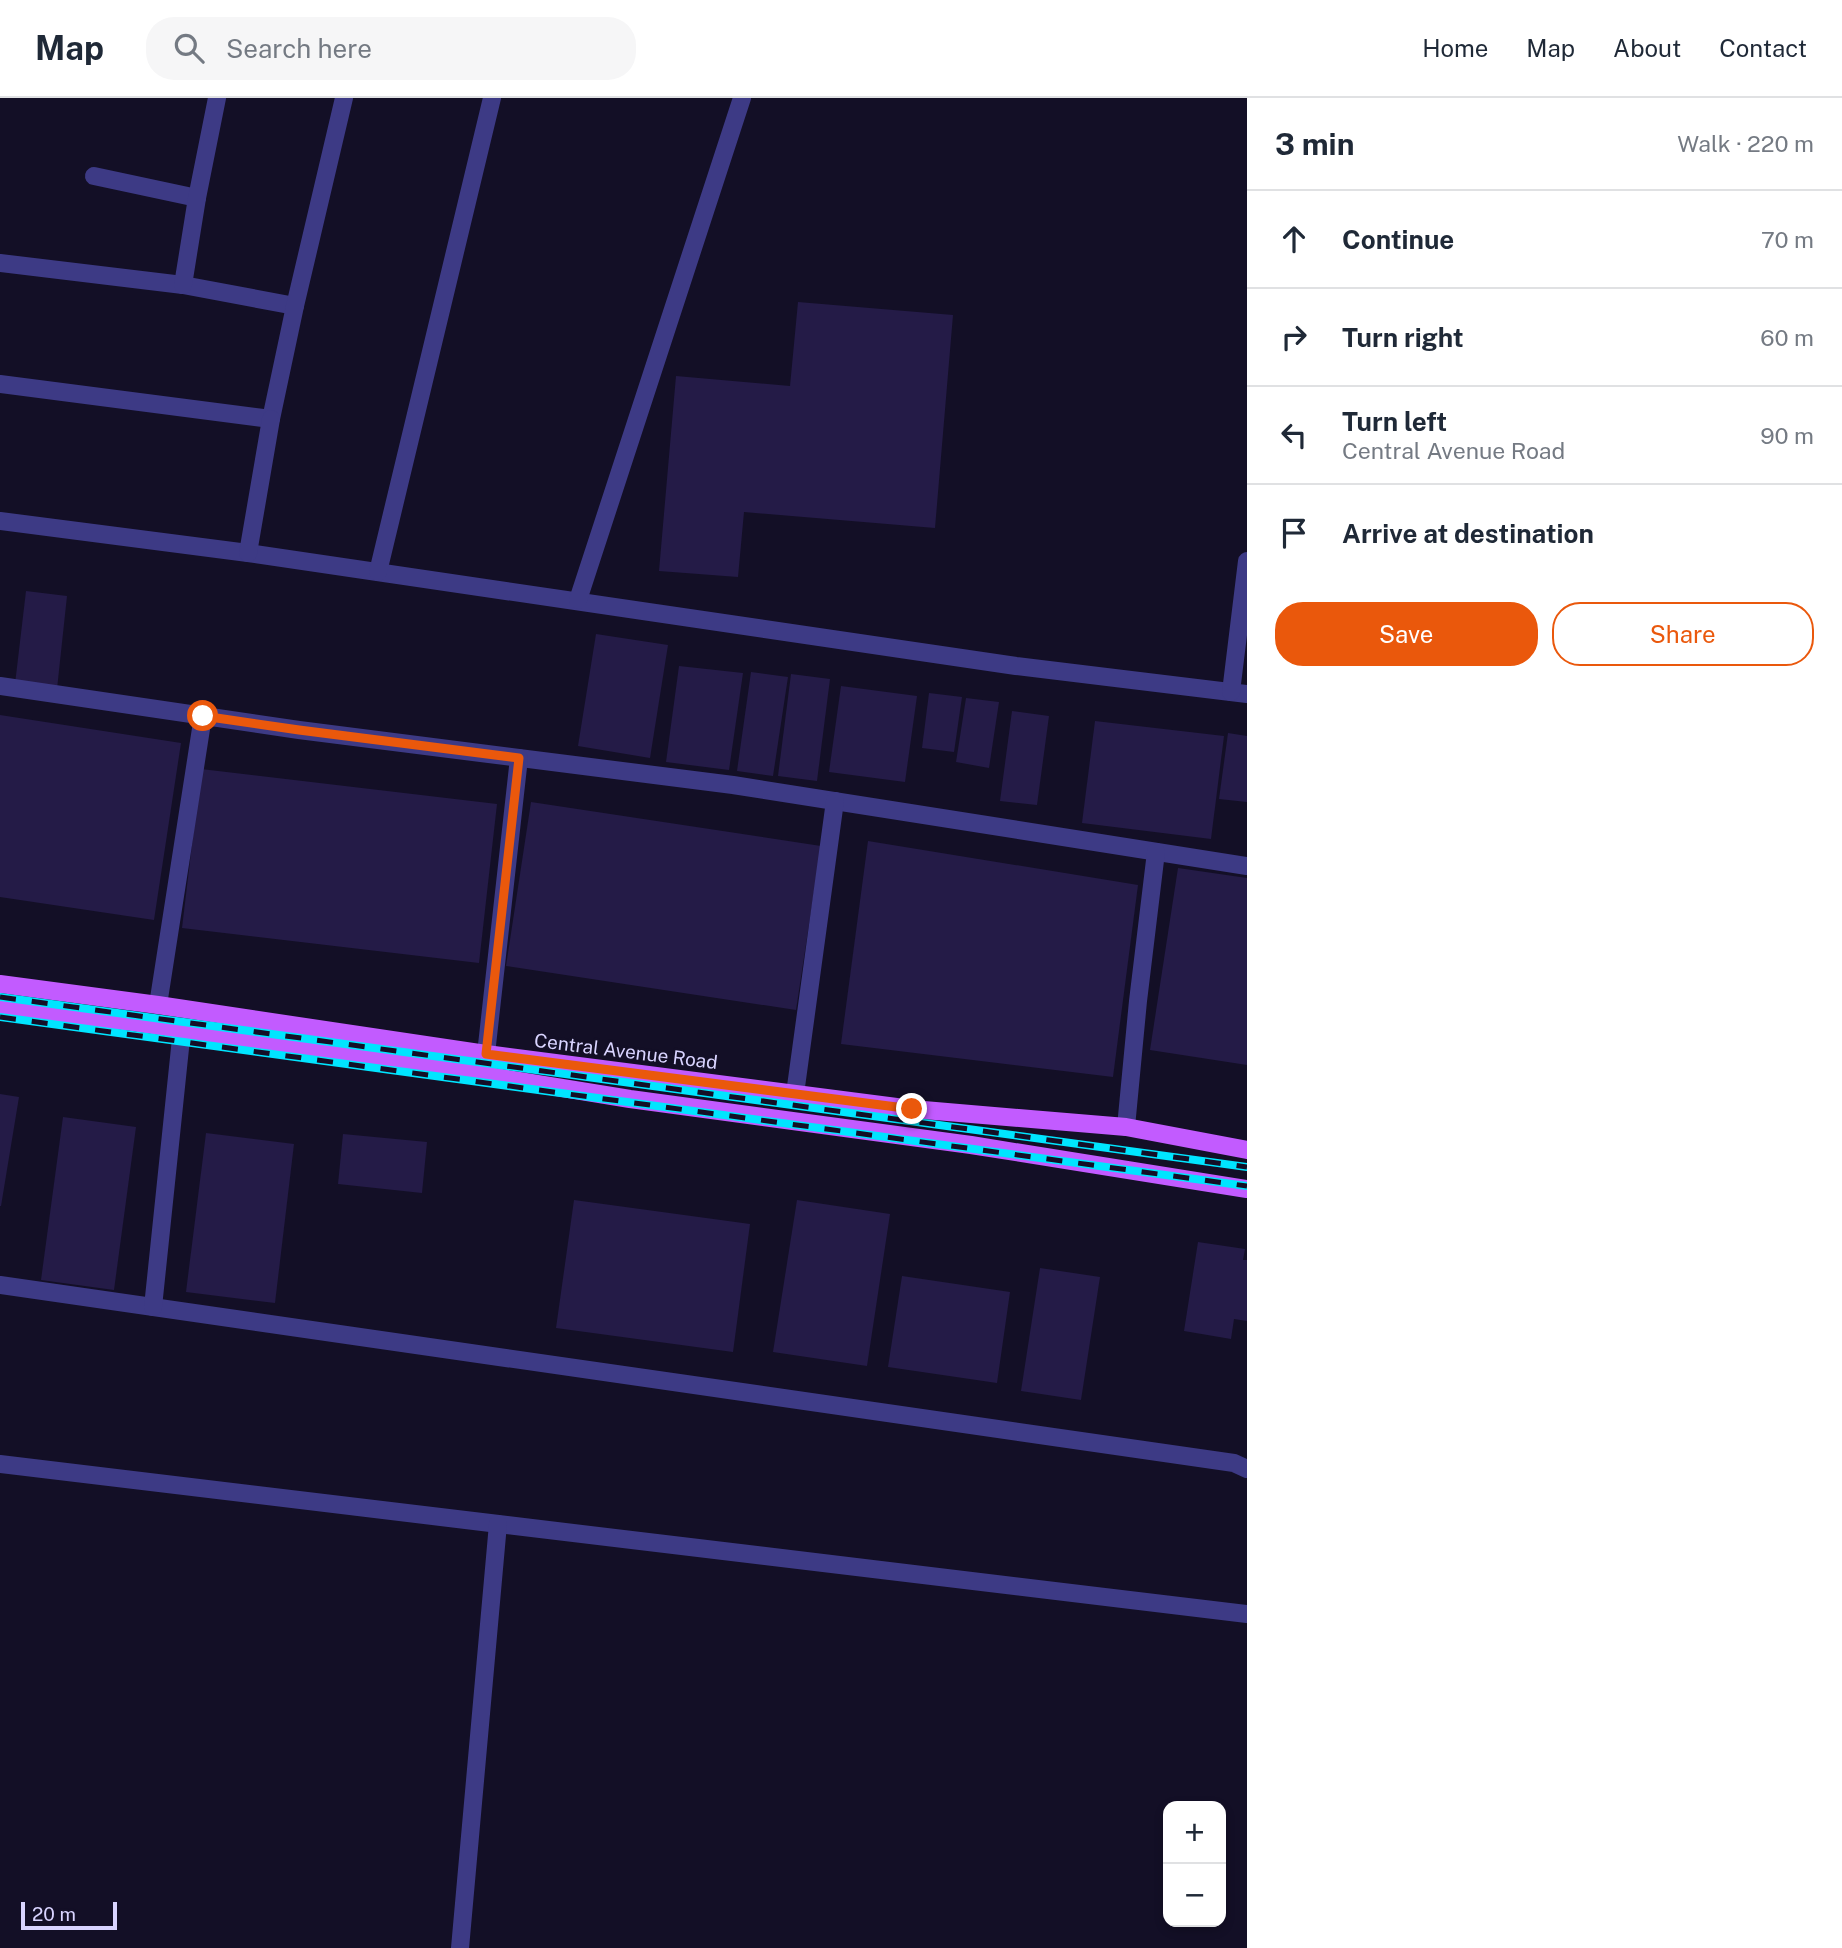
<!DOCTYPE html>
<meta charset="utf-8">
<style>
:root{--surface:#fff;--page:#f6f6f7;--text:#1f2937;--muted:#747a83;--line:#e0e1e3;--accent:#ea580c}
body{margin:0;font-family:"Public Sans",sans-serif;background:var(--page);color:var(--text)}
.controls{position:absolute;right:21px;bottom:21px;display:grid;overflow:hidden;border-radius:14px;box-shadow:0 4px 10px #0003}
.controls button{width:63px;height:63px;display:grid;place-items:center;padding:0;border:0;border-bottom:2px solid var(--line);background:var(--surface);color:var(--text);font:35px sans-serif}
.scale{position:absolute;left:21px;bottom:18px;width:96px;box-sizing:border-box;padding-left:7px;border:4px solid #d9d4ff;border-top:0;font-size:19px;line-height:24px;white-space:nowrap;color:#d9d4ff;-webkit-text-stroke:5px #130f26;paint-order:stroke}
.stop{position:absolute;width:21px;height:21px;margin:-16px;border:5px solid #ea580c;border-radius:50%;background:#fff}
.stop.end{background:#ea580c;border-color:#fff;box-shadow:0 2px 7px #0008}
.list{margin:0;padding:0;list-style:none}
h2{display:flex;justify-content:space-between;align-items:center;height:91px;margin:0;padding:0 28px;font-size:30px}
h2 small{font-size:23px;font-weight:400;color:var(--muted)}
.list li{display:grid;grid-template-columns:46px 1fr auto;gap:21px;align-items:center;box-sizing:border-box;height:98px;padding:0 28px;border-top:2px solid var(--line)}
.list b{display:block;font-size:26px;white-space:nowrap}
.list p{margin:0;font-size:23px;white-space:nowrap;color:var(--muted)}
.list em{font-size:23px;font-style:normal;color:var(--muted)}
.actions{display:flex;gap:14px;padding:21px 28px}
.actions a{flex:1;padding:16px 0;border:2px solid var(--accent);border-radius:28px;text-align:center;font-size:24px;color:var(--accent)}
.actions .main{background:var(--accent);color:#fff}
.icon{flex:none;width:38px;height:38px;fill:none;stroke:currentColor;stroke-width:2;stroke-linecap:round;stroke-linejoin:round}
.map{position:relative;flex:none;width:1247px;height:1850px;overflow:hidden}
header{display:flex;align-items:center;gap:42px;box-sizing:border-box;height:98px;padding:0 35px;background:var(--surface);border-bottom:2px solid var(--line)}
header strong{font-size:33px}
nav{display:flex;gap:38px;margin-inline-start:auto;font-size:24px}
.search{width:490px;height:63px;background:var(--page);display:flex;align-items:center;gap:18px;box-sizing:border-box;padding:0 24px;border-radius:28px;color:var(--muted);font-size:26px}
main{display:flex}
aside{flex:1;background:var(--surface)}
.map>svg:first-child{display:block}
.building{fill:#241b47}
.lines{fill:none;stroke-linecap:round;stroke-linejoin:round}
.minor{stroke:#3d3a85;stroke-width:18}
.major{stroke:#c25bff;stroke-width:18}
.rail-casing{stroke:#00e5ff;stroke-width:8}
.rail{stroke:#130f26;stroke-width:5;stroke-dasharray:16;stroke-linecap:butt}
.route{stroke:#ea580c;stroke-width:9}
.labels{text-anchor:middle;dominant-baseline:central;stroke-width:5;stroke-linejoin:round;paint-order:stroke}
.street-label{font-size:19px;fill:#d9d4ff;stroke:#130f26}
</style>
<header>
<strong>Map</strong>
<div class="search"><svg class="icon" aria-label="search" viewBox="0 0 24 24"><circle cx="10" cy="10" r="6"/><path d="M15 15l6 6"/></svg>Search here</div>
<nav><a>Home</a><a>Map</a><a>About</a><a>Contact</a></nav>
</header>
<main>
<div class="map">
<svg width="1247" height="1850" viewBox="0 0 1247 1850">
<rect width="100%" height="100%" fill="#130f26"/>
<g class="building">
<path d="M798 204 953 217 935 430 744 414 738 479 659 473 676 278 790 288Z"/>
<path d="M26 493 67 498 57 591 15 586Z"/>
<path d="M596 536 668 547 650 660 578 648Z"/>
<path d="M679 568 743 575 729 672 666 664Z"/>
<path d="M751 574 788 579 773 678 737 673Z"/>
<path d="M791 576 830 581 817 683 778 678Z"/>
<path d="M841 588 917 598 905 684 829 674Z"/>
<path d="M929 595 962 599 954 654 922 650Z"/>
<path d="M966 600 999 604 989 670 956 664Z"/>
<path d="M1012 613 1049 618 1037 707 1000 703Z"/>
<path d="M0 617 181 645 154 822 0 799Z"/>
<path d="M1095 623 1224 638 1211 741 1082 725Z"/>
<path d="M1228 635 1247 638V704L1219 701Z"/>
<path d="M201 671 497 706 479 865 182 830Z"/>
<path d="M531 704 821 748 796 912 506 868Z"/>
<path d="M868 743 1138 787 1113 979 841 946Z"/>
<path d="M1178 770 1247 780V967L1150 952Z"/>
<path d="M0 996 19 999 1 1108H0Z"/>
<path d="M63 1019 136 1029 114 1192 41 1182Z"/>
<path d="M206 1035 294 1046 275 1205 186 1194Z"/>
<path d="M343 1036 427 1044 422 1095 338 1086Z"/>
<path d="M574 1102 750 1126 733 1254 556 1230Z"/>
<path d="M797 1102 890 1116 867 1268 773 1254Z"/>
<path d="M1198 1144 1245 1151 1243 1162H1247V1223L1234 1221 1231 1241 1184 1233Z"/>
<path d="M1040 1170 1100 1179 1081 1302 1021 1293Z"/>
<path d="M902 1178 1010 1194 997 1285 888 1269Z"/>
</g>
<g class="lines">
<g class="minor">
<path d="M94 78 197 100"/>
<path d="M0 165 183 187 295 208"/>
<path d="M183 187 197 100 217 0"/>
<path d="M0 286 271 321 295 208 344 0"/>
<path d="M0 423 248 455 1016 568 1247 596"/>
<path d="M248 455 271 321"/>
<path d="M378 474 492 0"/>
<path d="M578 502 742 0"/>
<path d="M0 588 299 632 733 687 1247 768"/>
<path d="M1231 594 1247 463"/>
<path d="M158 907 203 618"/>
<path d="M486 956 519 660"/>
<path d="M795 996 835 703"/>
<path d="M1126 1029 1138 903 1156 754"/>
<path d="M0 1187 1234 1365 1247 1371"/>
<path d="M153 1209 182 931"/>
<path d="M0 1366 1247 1516"/>
<path d="M460 1850 498 1426"/>
</g>
<g class="major">
<path d="M0 886 158 907 486 956 912 1011 1126 1029 1247 1052"/>
<path d="M0 910 132 924 398 963 630 1001 971 1047 1247 1091"/>
</g>
<g class="rail-casing">
<g id="rail">
<path d="M0 899 1247 1069"/>
<path d="M0 919 1247 1088"/>
</g>
</g>
<use href="#rail" class="rail"/>
</g>
<g class="lines">
<path class="route" d="M203 618 299 632 519 660 486 956 912 1011"/>
</g>
<g class="labels">
<g class="street-label">
<text transform="translate(626 953) rotate(7)">Central Avenue Road</text>
</g>
</g>
</svg>
<div class="controls">
<button>+</button>
<button>−</button>
</div>
<div class="scale">20 m</div>
<div class="stop" style="left:203px;top:618px"></div>
<div class="stop end" style="left:912px;top:1011px"></div>
</div>
<aside>
<h2>3 min<small>Walk · 220 m</small></h2>
<ul class="list">
<li><svg class="icon" aria-label="ahead" viewBox="0 0 24 24"><path d="M12 20V5M6 11l6-6 6 6"/></svg><div><b>Continue</b></div><em>70 m</em></li>
<li><svg class="icon" aria-label="right" viewBox="0 0 24 24"><path d="M7 20v-9h11M14 6l5 5-5 5"/></svg><div><b>Turn right</b></div><em>60 m</em></li>
<li><svg class="icon" aria-label="left" viewBox="0 0 24 24"><path d="M17 20v-9H6M10 6l-5 5 5 5"/></svg><div><b>Turn left</b><p>Central Avenue Road</p></div><em>90 m</em></li>
<li><svg class="icon" aria-label="arrive" viewBox="0 0 24 24"><path d="M6 21V4h12l-3 4 3 4H6"/></svg><div><b>Arrive at destination</b></div></li>
</ul>
<div class="actions"><a class="main">Save</a><a>Share</a></div>
</aside>
</main>
